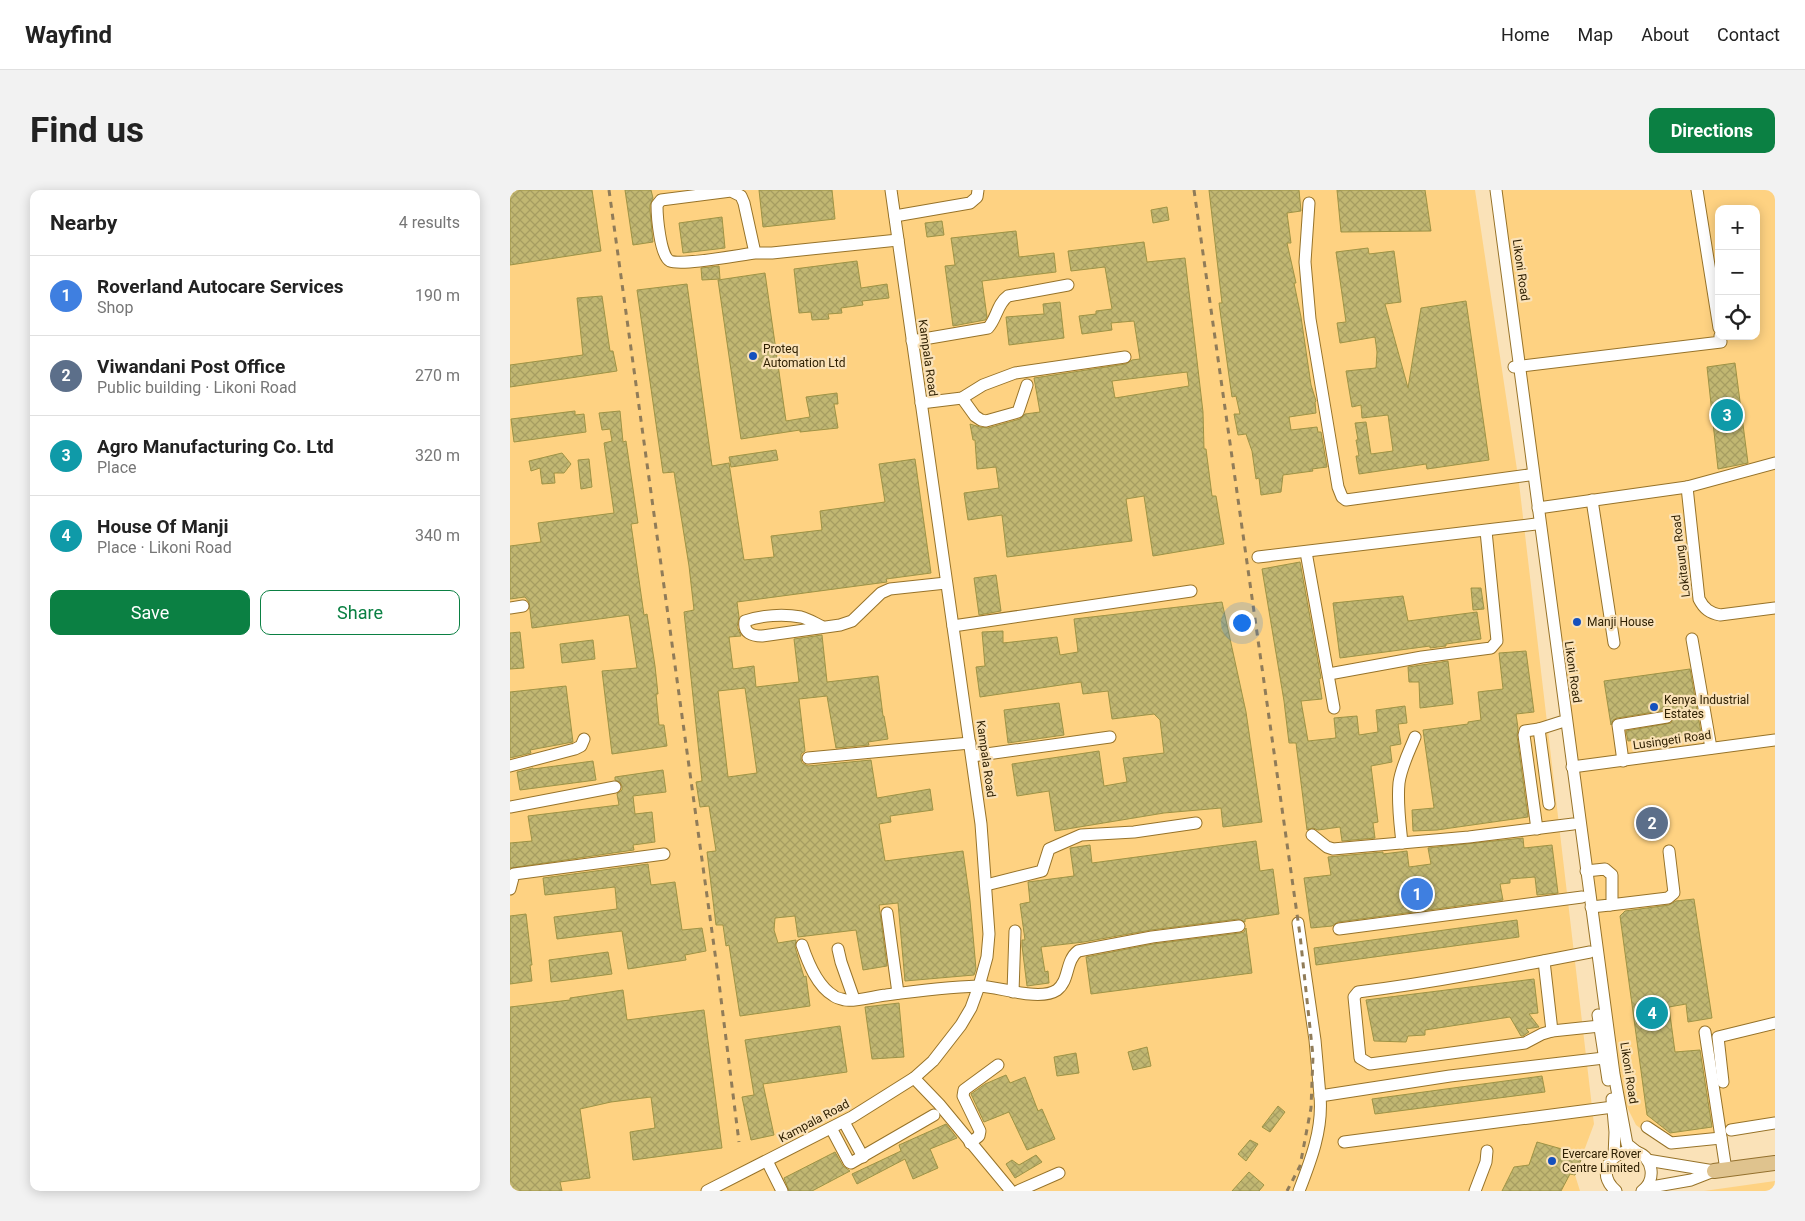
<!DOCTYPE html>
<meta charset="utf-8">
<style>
:root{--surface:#fff;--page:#f2f2f2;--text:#222;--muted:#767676;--line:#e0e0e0;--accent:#0b8043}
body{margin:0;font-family:Roboto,sans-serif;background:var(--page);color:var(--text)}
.controls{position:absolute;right:15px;top:15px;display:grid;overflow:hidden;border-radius:10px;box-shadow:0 2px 12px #0003}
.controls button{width:45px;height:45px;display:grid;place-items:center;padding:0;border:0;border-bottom:1px solid var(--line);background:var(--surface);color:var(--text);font:25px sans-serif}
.you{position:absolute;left:731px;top:432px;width:18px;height:18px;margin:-12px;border:4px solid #fff;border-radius:50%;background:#1a73e8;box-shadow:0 0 0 8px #1a73e833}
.badge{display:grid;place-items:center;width:32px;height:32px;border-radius:50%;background:var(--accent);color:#fff;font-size:16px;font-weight:700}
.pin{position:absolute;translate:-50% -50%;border:2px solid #fff;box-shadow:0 1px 5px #0006}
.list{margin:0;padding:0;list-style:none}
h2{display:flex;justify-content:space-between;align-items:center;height:65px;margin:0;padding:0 20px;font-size:21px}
h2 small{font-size:16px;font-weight:400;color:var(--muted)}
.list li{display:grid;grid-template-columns:32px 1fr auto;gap:15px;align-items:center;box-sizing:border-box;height:80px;padding:0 20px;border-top:1px solid var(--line)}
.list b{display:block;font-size:19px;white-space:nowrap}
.list p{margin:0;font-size:16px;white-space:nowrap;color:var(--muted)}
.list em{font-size:16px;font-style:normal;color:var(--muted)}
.actions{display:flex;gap:10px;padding:15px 20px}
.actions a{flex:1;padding:11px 0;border:1px solid var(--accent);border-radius:10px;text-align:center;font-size:18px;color:var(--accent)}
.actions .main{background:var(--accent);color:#fff}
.icon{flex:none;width:28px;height:28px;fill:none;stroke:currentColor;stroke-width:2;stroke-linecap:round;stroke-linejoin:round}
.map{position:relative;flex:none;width:1265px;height:1001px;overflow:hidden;border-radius:10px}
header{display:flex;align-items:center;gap:30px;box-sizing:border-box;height:70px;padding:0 25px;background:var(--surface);border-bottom:1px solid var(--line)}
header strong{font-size:24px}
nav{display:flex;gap:28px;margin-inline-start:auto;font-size:18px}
.intro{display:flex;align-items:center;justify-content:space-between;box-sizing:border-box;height:120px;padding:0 30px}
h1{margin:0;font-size:35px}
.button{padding:12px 22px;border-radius:10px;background:var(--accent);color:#fff;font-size:18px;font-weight:700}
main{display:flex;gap:30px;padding:0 30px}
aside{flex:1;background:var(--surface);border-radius:10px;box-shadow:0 2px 12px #0003}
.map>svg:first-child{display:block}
.built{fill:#fed282;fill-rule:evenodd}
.building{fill:url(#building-cross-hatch);stroke:#9e9345;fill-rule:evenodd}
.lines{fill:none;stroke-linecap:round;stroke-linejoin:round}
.minor-casing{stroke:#977329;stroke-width:13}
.major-casing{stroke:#93702d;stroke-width:16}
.minor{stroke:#fff;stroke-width:11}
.major{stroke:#dfc38e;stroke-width:14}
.rail{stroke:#907c59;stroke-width:3;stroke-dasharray:6 6;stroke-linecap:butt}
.poi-dot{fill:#1651bd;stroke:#fae2b8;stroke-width:2}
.labels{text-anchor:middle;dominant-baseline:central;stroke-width:4.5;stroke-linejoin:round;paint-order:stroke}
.street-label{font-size:12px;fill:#302103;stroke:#fae2b8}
.poi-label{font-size:12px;fill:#302103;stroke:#fae2b8;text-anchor:start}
</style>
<header>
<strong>Wayfind</strong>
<nav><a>Home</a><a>Map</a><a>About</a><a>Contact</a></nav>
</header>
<div class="intro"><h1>Find us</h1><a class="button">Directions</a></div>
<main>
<aside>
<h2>Nearby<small>4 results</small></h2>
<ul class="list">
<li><span class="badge" style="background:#3f7fe0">1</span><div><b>Roverland Autocare Services</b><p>Shop</p></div><em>190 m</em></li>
<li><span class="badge" style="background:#5c6f8a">2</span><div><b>Viwandani Post Office</b><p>Public building · Likoni Road</p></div><em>270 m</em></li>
<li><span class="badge" style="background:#0f9aa8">3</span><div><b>Agro Manufacturing Co. Ltd</b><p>Place</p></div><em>320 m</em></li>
<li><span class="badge" style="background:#0f9aa8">4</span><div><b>House Of Manji</b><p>Place · Likoni Road</p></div><em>340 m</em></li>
</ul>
<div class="actions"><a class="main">Save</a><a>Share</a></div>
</aside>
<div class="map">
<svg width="1265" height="1001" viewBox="0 0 1265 1001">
<defs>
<pattern id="building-cross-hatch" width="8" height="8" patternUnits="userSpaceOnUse" patternTransform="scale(1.25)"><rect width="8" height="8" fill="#c1b772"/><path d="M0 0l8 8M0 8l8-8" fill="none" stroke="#a69d61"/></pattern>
</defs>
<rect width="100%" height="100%" fill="#fae2b8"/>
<g class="built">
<path d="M0 0H965L1009 293 1084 934 1065 985 1070 1001H0Z"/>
<path d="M989 0H1265V939L1151 954 1126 935 1108 899ZM1209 19H1246V146H1209Z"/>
<path d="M1265 991V1001H1194Z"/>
</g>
<g class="building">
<path d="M0 0H82L91 61 0 75Z"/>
<path d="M115 0H141L143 8 140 15V21L143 52 123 55Z"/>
<path d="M249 0H322L325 29 253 37Z"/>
<path d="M699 0H789L791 21 777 23 781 53H777L786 93H784L791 127 801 195 806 211 805 212 806 223 779 227 781 240 807 237 808 242H811L817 277 802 279 803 281 773 285 771 302 751 305 749 288 746 289 742 261 736 244 728 245 724 224H730L726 206 722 207 719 186 709 113H712Z"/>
<path d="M827 0H915L921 41 831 42Z"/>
<path d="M657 17 659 30 643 33 641 20Z"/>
<path d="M212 27 215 58 173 63 169 33Z"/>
<path d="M432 31 434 45 417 47 415 33Z"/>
<path d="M506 41 509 67 544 63 546 82 472 91 477 127 475 130 443 136 435 76 445 75 441 48Z"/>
<path d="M634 52 637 72 675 68 693 222 694 259H696L702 306H706L714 354 643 366 634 306 616 309 622 351 497 367 492 325 458 330 454 303 489 298 486 277 467 279 465 250H463L460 234 470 237 478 238 510 229 515 224 530 222 524 188 616 174 622 170 630 169 624 131 601 133 602 140 572 144 569 126 586 124V121L602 119 595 77 561 81 558 61ZM677 182 679 196 605 208 602 191Z"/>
<path d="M858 58 859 64 884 61 891 112 875 114 898 198 911 118 956 111 979 270 917 279 916 274 849 284 846 266H849L846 250H848L845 233 856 232 861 264 883 261 878 225 852 228 851 215 842 217 836 181 866 178 867 162 865 147 830 153 827 133 836 132 826 62Z"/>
<path d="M347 71 351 98 377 94 379 108 352 111 353 115 331 118 332 123 318 124 319 129 302 130 301 122 289 123 284 79Z"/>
<path d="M209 76 210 89 192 90 191 78Z"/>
<path d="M255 83 276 231 300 227 296 207 327 203 328 214H324L328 238 290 242V240L231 249 208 90Z"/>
<path d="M177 94 202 276 219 273 234 370 264 367 261 346 312 340 310 321 375 312 369 274 405 269 421 383 376 389 377 392 227 412 229 427 227 437 231 446 219 447 223 479 244 476 246 497 289 492 284 449 312 445 317 492 368 486 373 526H374L378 549 358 552 359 555 326 558 317 506 289 509 295 561 291 564V569L292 573 298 576 361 570 367 608 420 599 423 620 380 626 381 632 369 634 375 671 453 661 460 711 466 779 464 785 395 791 388 713 369 715 377 776 353 780 346 740 288 747 285 726 265 728 264 740 268 753 286 750 285 757 294 787 296 786 300 816 230 826 219 755 216 756 213 735H206L197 662 206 661 199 616 190 617 186 592 192 591 174 422 184 420 179 376 164 282 153 283 127 100ZM235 498 247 583 218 587 208 501Z"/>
<path d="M92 106 100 161H103L107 181 0 197V175L73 165 67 108Z"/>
<path d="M550 112 554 148 499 155 496 127 534 124 533 114Z"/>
<path d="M1225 173 1238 273 1208 279 1197 177Z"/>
<path d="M65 221V225L74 224 76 242 4 252 1 229Z"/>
<path d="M110 221 113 252 116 251 128 333 121 334 134 425 137 424 145 476 148 504H146L149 535H154L157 556 102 564 92 481 127 478 119 425 22 438 19 412 15 407 0 409V356L31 352 28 333 104 323 94 253 102 251 100 239 92 240 89 223Z"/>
<path d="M266 260 268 270 221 277 219 267Z"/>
<path d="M52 263 61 274 54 283H44L45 293 32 294 30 278 21 281 19 271Z"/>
<path d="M79 269 82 297 71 299 68 270Z"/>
<path d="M790 372 811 488 809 489 812 509 791 511 798 551 826 548 824 528 847 526 849 545 868 542 866 520 895 516 897 533 888 534 891 554 880 556 882 572 861 576 868 632 863 633 865 648 832 651 830 637 808 640 803 638 797 640 786 553H779L774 511 752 379Z"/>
<path d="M486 385 491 421 469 425 464 388Z"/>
<path d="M961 398H971L974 419 963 420Z"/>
<path d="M893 406 898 431 967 422 971 449 936 454V456L920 458V456L830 468 823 413Z"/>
<path d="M712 412 736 522 752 632 713 637 711 618 654 623 545 641 539 601 507 606 502 574 589 561 594 596 617 592 613 568 654 563 650 530 644 524 602 529 598 501 573 504 571 492 470 507 466 477 475 476 472 442 493 441V453L547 447 550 465 568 462 564 429Z"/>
<path d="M10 442 14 478 0 479V443Z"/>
<path d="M83 450 85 469 52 473 50 454Z"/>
<path d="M1016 461 1024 522 1006 524 1008 538 1007 546 1018 627 927 640 903 641 902 620 924 618 913 540 958 534V532L971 530 968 502 993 499 989 463Z"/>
<path d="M938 471 943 514 910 518 909 492H899L898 477Z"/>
<path d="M1180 479 1191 543 1118 551 1116 541 1161 533 1164 525 1160 520H1156L1107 528 1103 530 1101 535 1094 491Z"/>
<path d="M56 496 63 552 20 560 21 563 0 568V502Z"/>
<path d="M549 513 554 545 498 553 494 520Z"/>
<path d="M83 571 86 590 10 600 7 582 23 578V579Z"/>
<path d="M153 580 156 602 123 606 125 624 142 622 145 652 123 655 124 660 0 678V653L22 651 18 626 109 615 107 604 112 600V596L110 592 105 590V587Z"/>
<path d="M1013 648 1014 658 1042 655 1048 703 1027 705 1025 687 1000 689V693L990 694 993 710 828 732 822 736 801 738 794 688 821 685 818 667 873 662V664L897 661 899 677 921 674 918 658Z"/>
<path d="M746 651 750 681 763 679 769 724 735 729V732L728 729 641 740 574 752 531 757 535 782 538 781 539 793 517 796 512 756V750H515L510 714 520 712 518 692 564 686 560 658 580 655 582 673Z"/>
<path d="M138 674 141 695 165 692 172 740 192 738 196 761 175 765 176 770 118 779 112 741 47 749 44 727 107 719 105 697 35 705 33 688Z"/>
<path d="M1184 709 1202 828 1178 832 1176 814 1159 817 1165 862 1190 860 1202 937 1160 943 1137 925 1110 726 1115 721 1159 715 1166 711Z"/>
<path d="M16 724 22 775H20L22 791 0 794V726Z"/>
<path d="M1007 730 1009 747 806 775 804 758Z"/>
<path d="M736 738 742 783 581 804 576 767 643 754 730 743 734 742Z"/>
<path d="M98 762 102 784 41 792 39 770Z"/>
<path d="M1024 789 1028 823 1019 824 1029 837 1016 839 1019 842 1013 846H1011L1000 827 915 840V845L898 846 896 852 864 851 856 810Z"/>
<path d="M113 800 117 830 194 820 212 958 123 970 120 942 145 938 141 907 101 912 70 919 80 988 50 992 52 1001H0V817L60 810V808Z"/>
<path d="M389 813 394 867 362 869 355 817Z"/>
<path d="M330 836 337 882 253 894 264 945 241 950 232 907 244 905 235 850Z"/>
<path d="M637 857 641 876 623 880 618 862Z"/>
<path d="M566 863 569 883 547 886 544 867Z"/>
<path d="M496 885 500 893 515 887 528 921 532 919 545 949 517 960 499 922 474 932 461 904 475 894Z"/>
<path d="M1032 886 1035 902 865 924 862 909Z"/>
<path d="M768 916 775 922 760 942 752 937Z"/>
<path d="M436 934 447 948 420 959 428 978 403 989 395 969 347 994 342 984 391 961 389 955Z"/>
<path d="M740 950 748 954 736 971 728 964Z"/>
<path d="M1027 952 1073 965 1065 985 1060 984 1051 1001H992L1004 977 1019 975Z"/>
<path d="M325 962 333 976 340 981 302 1001H279L274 988Z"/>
<path d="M526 965 532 972 505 988 496 974 502 970 509 975Z"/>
<path d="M739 982 754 995 749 1001H722Z"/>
</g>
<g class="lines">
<g class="minor-casing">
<g id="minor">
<path d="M986 0 1104 884 1117 954 1127 962"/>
<path d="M1187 0 1209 138"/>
<path d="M799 13 795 72 800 129 828 297 832 307 836 310 1019 285"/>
<path d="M385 26 460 13 467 7 468 0"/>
<path d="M245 63C229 65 172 76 160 71 150 66 147 26 147 15L151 10 221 1 231 6 234 13 245 63H262L388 50"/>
<path d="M402 151 478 138C487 128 487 114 498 106L558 95"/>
<path d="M1004 177 1211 152 1210 146"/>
<path d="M452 208 465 226 471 230 476 231 508 222 517 195"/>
<path d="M411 213 452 208 473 195 505 183 615 167"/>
<path d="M1177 297 1189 409C1194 419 1200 423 1210 425L1265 418"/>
<path d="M1082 310 1104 453"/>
<path d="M1028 318 1177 297 1265 273"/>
<path d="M796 362 824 518"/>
<path d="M748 367 1026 334"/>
<path d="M0 418 13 416"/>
<path d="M443 436 681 401"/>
<path d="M313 437C306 434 299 429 291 427 274 424 251 425 235 431 233 443 242 446 252 446L330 435 342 431 371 403 380 399 436 393"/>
<path d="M1182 449 1201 558"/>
<path d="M819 484 912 467 981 458 987 451 976 341"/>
<path d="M462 566 600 547"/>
<path d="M298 568 460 553"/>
<path d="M1113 571 1108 535 1157 527"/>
<path d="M0 576 65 559 71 556 74 549"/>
<path d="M1062 577 1265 550"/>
<path d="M1039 614 1029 539 1051 532"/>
<path d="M0 617 105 597"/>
<path d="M1027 639 1014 545 1015 541 1029 539"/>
<path d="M802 645 817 657 823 659 959 647 1063 634"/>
<path d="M892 653C890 633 887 613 889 593 891 577 899 562 905 547"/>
<path d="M1076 681 1095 679 1102 685V712L1100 715 1081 717"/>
<path d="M476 695 532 681 539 659 571 645 624 642 686 633"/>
<path d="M0 699 4 684 154 664"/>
<path d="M1100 715 1158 708 1164 703 1159 661"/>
<path d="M377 723 388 803"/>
<path d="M788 733 805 850 810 906"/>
<path d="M829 739 1072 707"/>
<path d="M292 755C298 773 307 796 324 806 326 808 332 809 335 810 345 812 365 806 376 805 406 801 438 797 468 796 488 796 529 812 547 800 560 790 555 771 568 761L642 747 729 736"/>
<path d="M328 759 331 772 344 809"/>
<path d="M1080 762C1003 777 926 792 848 802L844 807 850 868 860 874 1015 853 1032 844 1042 841 1090 836"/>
<path d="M1034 771 1042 841"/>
<path d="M503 802 505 741"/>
<path d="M1088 825 1098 890"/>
<path d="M1195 842 1216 980"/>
<path d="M404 888 429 914 501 1001"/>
<path d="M1213 892 1208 847 1265 833"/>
<path d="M1102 909 1105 942 1104 967"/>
<path d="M334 932 353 967"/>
<path d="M1137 937 1161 953 1211 948"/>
<path d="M321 938 339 972 341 973 424 925"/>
<path d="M1221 940 1265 933"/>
<path d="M834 952 1103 917"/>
<path d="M460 953 469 946 470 941 453 906 454 900 488 875"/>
<path d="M1137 970 1204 981"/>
<path d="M257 971 272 1001"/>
<path d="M1136 998 1181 990 1204 981"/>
<path d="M197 1001 342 927 404 888 423 871 451 835 461 818 469 796 477 767 479 744 471 634 381 0"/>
<path d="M508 1001 549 983"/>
<path d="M789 1001C801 970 813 939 810 906L940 886 1094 868"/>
<path d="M965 1001 976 972 977 961"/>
<path d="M1106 1001C1073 972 1134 940 1141 980 1142 988 1139 996 1132 1001"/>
</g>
</g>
<g class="major-casing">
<path id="major" d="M1204 981 1265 973"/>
</g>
<use href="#minor" class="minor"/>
<use href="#major" class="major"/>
<g class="rail">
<path d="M99 0 208 785 229 952"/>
<path d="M684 0 790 745 803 866 801 918 790 976 777 1001"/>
</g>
</g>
<g class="poi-dot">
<circle cx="243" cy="166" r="5"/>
<circle cx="1067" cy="432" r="5"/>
<circle cx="1144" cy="517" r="5"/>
<circle cx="1042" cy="971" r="5"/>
</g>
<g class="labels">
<g class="street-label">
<text transform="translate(1011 80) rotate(82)">Likoni Road</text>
<text transform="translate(418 168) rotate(82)">Kampala Road</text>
<text transform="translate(1171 366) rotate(-97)">Lokitaung Road</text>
<text transform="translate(1063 482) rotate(82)">Likoni Road</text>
<text transform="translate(1162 550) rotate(-8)">Lusingeti Road</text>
<text transform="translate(476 569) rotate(82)">Kampala Road</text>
<text transform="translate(1119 883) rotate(81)">Likoni Road</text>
<text transform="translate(304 931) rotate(-28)">Kampala Road</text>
</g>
<g class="poi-label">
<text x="253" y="159">Proteq<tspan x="253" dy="14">Automation Ltd</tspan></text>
<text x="1077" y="432">Manji House</text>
<text x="1154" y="510">Kenya Industrial<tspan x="1154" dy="14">Estates</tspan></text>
<text x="1052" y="964">Evercare Rover<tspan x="1052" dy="14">Centre Limited</tspan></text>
</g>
</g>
</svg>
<div class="controls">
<button>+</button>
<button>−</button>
<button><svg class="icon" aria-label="locate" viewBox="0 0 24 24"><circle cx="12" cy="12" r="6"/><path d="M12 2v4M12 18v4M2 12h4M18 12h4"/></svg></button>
</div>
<div class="you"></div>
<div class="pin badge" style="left:907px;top:704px;background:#3f7fe0">1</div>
<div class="pin badge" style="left:1142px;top:633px;background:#5c6f8a">2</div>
<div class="pin badge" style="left:1217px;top:225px;background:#0f9aa8">3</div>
<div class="pin badge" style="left:1142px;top:823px;background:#0f9aa8">4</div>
</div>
</main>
